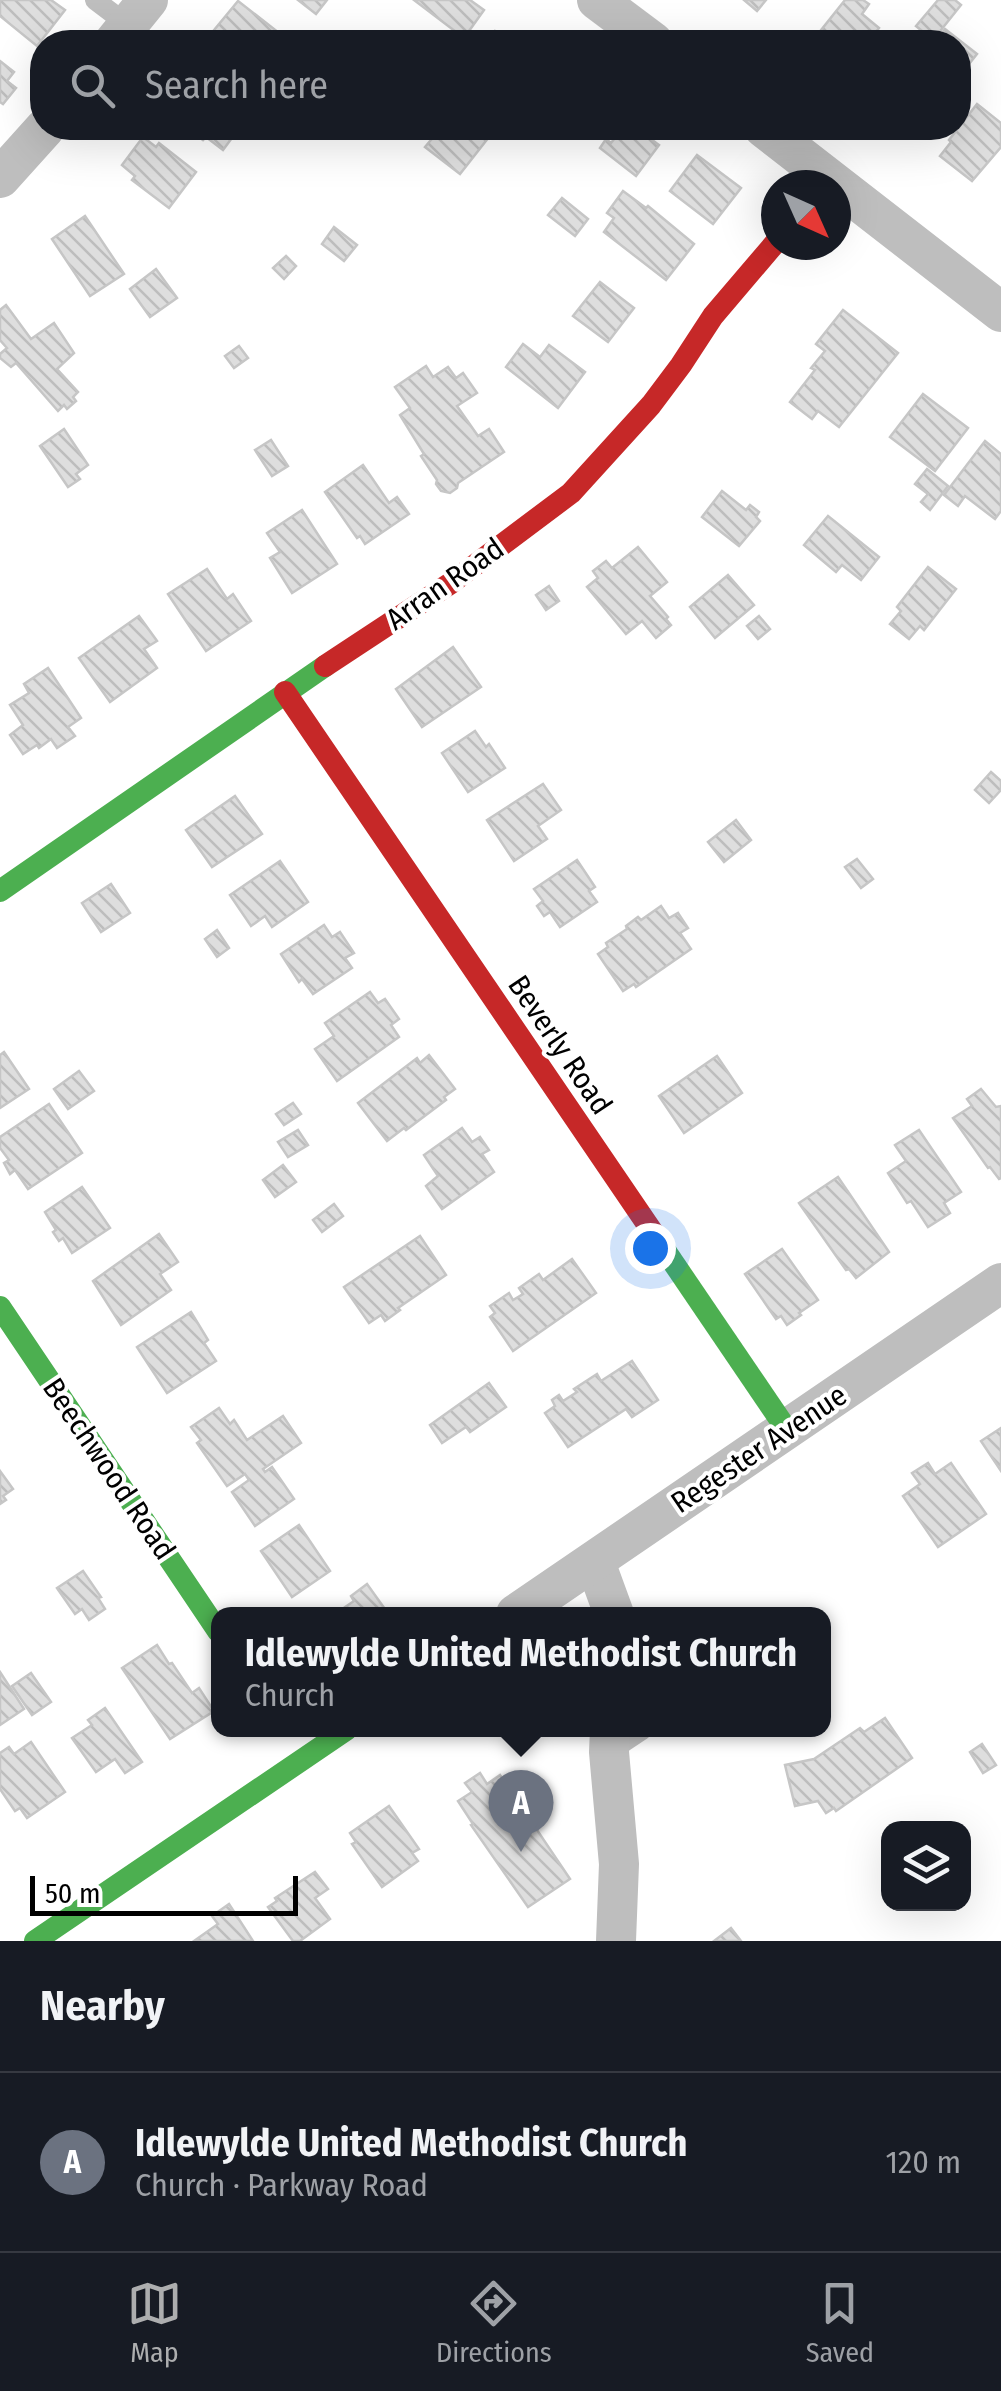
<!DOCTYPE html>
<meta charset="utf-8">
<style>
:root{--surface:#171b24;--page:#242831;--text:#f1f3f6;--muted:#9ea1a6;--line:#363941;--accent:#adaeaf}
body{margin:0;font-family:"Fira Sans Condensed",sans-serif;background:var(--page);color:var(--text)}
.controls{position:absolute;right:30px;bottom:30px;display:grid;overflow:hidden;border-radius:20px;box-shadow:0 10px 40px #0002}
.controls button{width:90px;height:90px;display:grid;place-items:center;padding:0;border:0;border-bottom:2px solid var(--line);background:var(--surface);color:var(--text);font:50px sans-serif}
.compass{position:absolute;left:761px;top:170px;width:90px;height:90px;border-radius:50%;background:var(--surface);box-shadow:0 10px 40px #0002;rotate:135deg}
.scale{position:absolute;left:30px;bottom:25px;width:268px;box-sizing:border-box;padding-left:10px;border:5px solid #000;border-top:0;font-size:28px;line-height:35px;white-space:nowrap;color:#000;-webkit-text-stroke:8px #fff;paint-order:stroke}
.you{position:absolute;left:650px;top:1248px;width:35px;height:35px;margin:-25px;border:8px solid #fff;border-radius:50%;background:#1a73e8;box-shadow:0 0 0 15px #1a73e833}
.badge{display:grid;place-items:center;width:65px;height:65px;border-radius:50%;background:var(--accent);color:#fff;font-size:32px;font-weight:700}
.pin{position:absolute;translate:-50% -82px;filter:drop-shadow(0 2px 5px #0008)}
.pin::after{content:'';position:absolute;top:52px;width:35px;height:30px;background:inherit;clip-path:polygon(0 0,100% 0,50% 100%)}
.popup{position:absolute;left:211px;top:1607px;width:620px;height:130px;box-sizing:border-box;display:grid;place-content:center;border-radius:20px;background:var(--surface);filter:drop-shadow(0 2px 8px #0005);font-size:32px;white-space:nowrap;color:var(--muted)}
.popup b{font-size:38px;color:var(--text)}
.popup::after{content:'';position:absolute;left:50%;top:100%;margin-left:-20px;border:20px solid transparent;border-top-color:var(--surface)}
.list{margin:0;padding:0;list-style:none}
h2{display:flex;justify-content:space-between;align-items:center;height:130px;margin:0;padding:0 40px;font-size:42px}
h2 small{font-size:32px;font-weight:400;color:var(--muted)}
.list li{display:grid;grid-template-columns:65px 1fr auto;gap:30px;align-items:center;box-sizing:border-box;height:180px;padding:0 40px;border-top:2px solid var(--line)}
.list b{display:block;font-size:38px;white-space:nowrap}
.list p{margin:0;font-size:32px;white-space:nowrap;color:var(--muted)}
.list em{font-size:32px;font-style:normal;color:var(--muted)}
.icon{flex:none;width:55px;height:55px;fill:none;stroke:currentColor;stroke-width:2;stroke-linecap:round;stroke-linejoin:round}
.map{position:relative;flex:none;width:1001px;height:1941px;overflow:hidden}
.search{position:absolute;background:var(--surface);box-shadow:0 10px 40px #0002;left:30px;right:30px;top:30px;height:110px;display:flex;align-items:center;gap:25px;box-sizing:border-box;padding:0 35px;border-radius:40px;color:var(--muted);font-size:38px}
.sheet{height:310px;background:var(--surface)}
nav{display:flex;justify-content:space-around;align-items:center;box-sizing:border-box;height:140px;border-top:2px solid var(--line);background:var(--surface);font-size:28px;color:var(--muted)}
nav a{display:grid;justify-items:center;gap:5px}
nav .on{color:var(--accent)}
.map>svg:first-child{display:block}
.building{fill:url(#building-back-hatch);stroke:#c6c6c6;stroke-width:2.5}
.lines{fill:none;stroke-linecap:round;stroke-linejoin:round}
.lane{stroke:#bebebe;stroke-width:20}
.street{stroke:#bebebe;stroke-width:40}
.fast{stroke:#4caf50;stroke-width:22}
.jam{stroke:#c62828;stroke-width:22}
.labels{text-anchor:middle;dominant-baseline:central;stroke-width:8;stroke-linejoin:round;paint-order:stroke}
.street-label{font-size:30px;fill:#000;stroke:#fff}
</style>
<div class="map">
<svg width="1001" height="1941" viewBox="0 0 1001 1941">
<defs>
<pattern id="building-back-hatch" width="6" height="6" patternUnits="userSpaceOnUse" patternTransform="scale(2.5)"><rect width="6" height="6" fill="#dedede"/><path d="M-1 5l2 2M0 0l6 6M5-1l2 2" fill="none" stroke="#bdbdbd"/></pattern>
</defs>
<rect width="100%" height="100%" fill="#fff"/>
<g class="building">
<path d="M0 0H51L65 10 37 46 0 16Z"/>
<path d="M298 0H327L316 14Z"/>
<path d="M414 0H470L484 10 464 38Z"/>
<path d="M744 0H766L757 11Z"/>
<path d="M845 0H863L869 4 862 14 879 28 869 41 871 42H819L814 39Z"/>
<path d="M938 0H955L961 5 933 40 916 26Z"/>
<path d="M238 1 283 36 277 42H220L210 35Z"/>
<path d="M945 29 977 54 958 78V42H935Z"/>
<path d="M495 31 506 39 511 32 524 42H487Z"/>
<path d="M0 61 14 72 7 81 16 88 3 104 0 102Z"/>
<path d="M977 104 1001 123V147L972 181 940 156 951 142 949 140Z"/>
<path d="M187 128H234L237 131 223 150 206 137 203 140Z"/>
<path d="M441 128H496L460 174 425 147Z"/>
<path d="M623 128H636L659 145 636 176 600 148 606 139 611 143Z"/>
<path d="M143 137 156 147 159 143 196 172 169 208 132 180 135 176 122 165Z"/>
<path d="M697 155 741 188 713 224 670 191Z"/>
<path d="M623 191 646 208 648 206 694 244 666 280 604 232 614 218 607 213Z"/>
<path d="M562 198 588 219 575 236 548 215Z"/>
<path d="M85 216 124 274 90 296 52 239Z"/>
<path d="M334 227 357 245 344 261 322 244Z"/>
<path d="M286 256 296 266 284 279 273 268Z"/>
<path d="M156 269 177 298 150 317 130 289Z"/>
<path d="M600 282 634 308 608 342 573 316Z"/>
<path d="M6 305 31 339 54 323 74 353 57 369 78 392 73 397 76 401 67 409 64 405 58 411 16 363 11 367 0 358V354L7 348 0 340V310Z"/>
<path d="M843 310 898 353 839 427 818 411 812 419 790 402 815 370 811 368 825 351 816 344Z"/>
<path d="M523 344 540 357 549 345 585 372 558 408 506 367Z"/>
<path d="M239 346 248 358 234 368 225 356Z"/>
<path d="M426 366 433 377 448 367 456 378 463 373 477 393 457 406 478 436 489 429 504 452 458 483 457 488 450 493 441 491 436 484 437 480 421 456 424 454 400 415 410 408 395 387Z"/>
<path d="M923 394 968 428 935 471 890 437Z"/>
<path d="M64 429 88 465 76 474 80 479 68 487 40 446Z"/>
<path d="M271 440 288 466 272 476 255 450Z"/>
<path d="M985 441 1001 454V511L995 519 965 496 958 506 944 495Z"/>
<path d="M363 465 389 503 397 497 409 514 365 544 360 536 357 538 325 492Z"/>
<path d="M927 469 948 486 930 510 921 502 928 494 915 484Z"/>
<path d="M722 491 746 510 750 505 759 512 756 517 760 521 739 546 702 517Z"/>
<path d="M302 510 337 564 292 593 270 558 280 552 267 533Z"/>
<path d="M828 516 879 557 861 580 842 565 836 572 804 545Z"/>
<path d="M638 547 667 582 650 596 668 617 666 619 671 625 656 638 642 621 626 634 587 587 598 578 593 571 606 561 612 568Z"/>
<path d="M928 567 956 589 924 630 920 626 909 639 890 624 901 611 897 607Z"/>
<path d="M207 569 227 599 233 594 251 621 206 651 168 594Z"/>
<path d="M728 575 754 605 715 638 690 607Z"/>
<path d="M549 586 559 601 546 610 536 595Z"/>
<path d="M139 616 157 641 144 649 157 668 110 702 79 658Z"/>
<path d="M759 616 770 629 758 639 747 626Z"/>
<path d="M453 647 481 687 422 727 396 689Z"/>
<path d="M48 668 81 718 68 727 75 736 57 748 51 739 39 748 37 745 23 754 10 735 23 725 10 705 29 693 24 684Z"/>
<path d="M475 731 486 747 489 744 505 768 468 792 442 753Z"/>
<path d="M991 772 1001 781V790L989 803 975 790Z"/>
<path d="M543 784 561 810 538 826 547 839 514 861 487 820Z"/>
<path d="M235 796 262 834 212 867 186 830Z"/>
<path d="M736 820 751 840 724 862 708 842Z"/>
<path d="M857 859 873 879 861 888 845 867Z"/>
<path d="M577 860 595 887 589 891 597 902 560 927 550 912 544 916 537 906 543 901 534 889Z"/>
<path d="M280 861 308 902 272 927 265 916 251 926 230 895Z"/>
<path d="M111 884 130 913 101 932 82 903Z"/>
<path d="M661 906 669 918 678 913 688 928 680 933 691 949 636 987 634 984 623 991 598 954 608 947 606 943 627 929 626 926 638 917 641 920Z"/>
<path d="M324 925 332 937 340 932 354 953 345 958 352 968 313 994 302 979 299 982 281 954Z"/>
<path d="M217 930 229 948 217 957 205 939Z"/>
<path d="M370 992 378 1003 385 999 399 1019 391 1025 399 1037 337 1081 315 1049 334 1036 325 1023Z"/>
<path d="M4 1052 29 1089 0 1108V1055Z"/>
<path d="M429 1055 455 1089 444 1097 446 1100 406 1130 404 1128 387 1141 358 1103 417 1058 420 1063Z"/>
<path d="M717 1056 742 1093 684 1133 659 1096Z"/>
<path d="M79 1071 94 1091 68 1109 54 1089Z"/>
<path d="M981 1089 996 1107 1001 1106V1178L999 1179 990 1167 988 1168 953 1118 972 1106 967 1099Z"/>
<path d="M293 1103 301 1114 284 1125 276 1114Z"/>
<path d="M49 1104 82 1153 28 1189 15 1170 10 1174 4 1163 9 1160 0 1148V1137Z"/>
<path d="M462 1128 472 1142 480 1137 489 1150 482 1154 494 1172 442 1209 426 1186 438 1176 424 1155Z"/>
<path d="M298 1130 308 1145 288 1157 278 1142Z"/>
<path d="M919 1130 961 1192 944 1203 950 1213 928 1227 911 1201 907 1203 888 1173 906 1161 895 1145Z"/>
<path d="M283 1165 296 1182 275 1197 263 1180Z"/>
<path d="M838 1177 889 1252 856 1278 849 1269 846 1270 799 1203Z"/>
<path d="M82 1187 110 1228 72 1253 63 1238 59 1241 53 1232 56 1230 45 1212Z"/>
<path d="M334 1204 343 1216 322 1232 313 1220Z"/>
<path d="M159 1234 178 1262 160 1274 171 1290 121 1325 93 1281Z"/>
<path d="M420 1236 446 1275 398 1308 400 1310 385 1321 381 1315 369 1323 344 1287Z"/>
<path d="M782 1249 818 1300 799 1313 801 1315 787 1325 781 1316 776 1319 745 1274Z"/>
<path d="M572 1259 596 1293 513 1351 490 1317 495 1313 490 1306 509 1293 513 1300 523 1294 519 1288 539 1274 543 1280Z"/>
<path d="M191 1312 208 1340 204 1343 216 1361 167 1393 137 1347Z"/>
<path d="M632 1361 658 1400 632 1417 626 1409 568 1447 545 1413 555 1406 552 1400 559 1395 563 1401 577 1392 574 1389 597 1374 601 1381Z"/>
<path d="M489 1383 506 1407 470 1432 466 1427 442 1443 430 1425Z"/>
<path d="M219 1408 230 1424 234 1420 247 1440 283 1416 301 1443 263 1469 265 1472 272 1467 294 1499 255 1526 232 1492 249 1480 245 1474 227 1486 197 1443 201 1440 191 1427Z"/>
<path d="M1001 1428V1471L981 1441Z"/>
<path d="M928 1463 935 1474 951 1463 986 1514 938 1547 903 1496 920 1484 912 1473Z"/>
<path d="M0 1471 13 1489 3 1496 6 1500 0 1504Z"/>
<path d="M299 1525 330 1571 292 1597 261 1551Z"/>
<path d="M83 1571 101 1597 98 1598 105 1609 89 1620 82 1609 75 1614 57 1588Z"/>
<path d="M367 1584 387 1612 384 1614H335L354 1601 351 1596Z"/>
<path d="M157 1645 169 1664 172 1663 192 1693 199 1688 214 1711 170 1739 122 1668Z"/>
<path d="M0 1672 24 1709 0 1725Z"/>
<path d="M31 1673 51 1702 32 1715 12 1686Z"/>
<path d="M105 1708 142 1762 125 1773 115 1759 96 1772 72 1738 92 1725 88 1720Z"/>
<path d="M885 1718 912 1758 836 1811 834 1808 826 1813 818 1801 795 1806 785 1765 814 1759 860 1728 864 1732Z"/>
<path d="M31 1742 65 1792 27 1818 20 1808 15 1811 0 1789V1753L9 1747 14 1754Z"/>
<path d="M982 1744 996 1765 983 1773 970 1752Z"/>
<path d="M480 1773 487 1784 500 1775 570 1879 528 1907 471 1825 473 1824 458 1801 472 1792 465 1783Z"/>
<path d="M389 1806 419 1849 412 1853 418 1861 382 1887 352 1844 356 1842 350 1833Z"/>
<path d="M315 1872 328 1889 315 1898 330 1919 300 1941H293L268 1907 277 1901 275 1898Z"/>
<path d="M229 1904 253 1941H194L218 1924 212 1916Z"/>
<path d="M731 1928 741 1941H714Z"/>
</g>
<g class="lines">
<g class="lane">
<path d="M95 0 128 25"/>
<path d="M609 1752 642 1730"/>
</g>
<g class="street">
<path d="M597 0 653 42"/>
<path d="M114 42 148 0"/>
<path d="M764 128 1001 312"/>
<path d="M0 178 45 128"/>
<path d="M595 1562 614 1614"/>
<path d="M516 1614 1001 1283"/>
<path d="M610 1730 609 1752 619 1864 616 1941"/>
</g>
<g class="fast">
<path d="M0 891 325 666"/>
<path d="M660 1243 787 1430"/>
<path d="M0 1307 218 1631"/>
<path d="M35 1941 346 1730"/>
</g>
<g class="jam">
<path d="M325 666 451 583 571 493 651 405 681 365 713 316 776 242"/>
<path d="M285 692 660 1243"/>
</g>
</g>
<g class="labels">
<g class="street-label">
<text transform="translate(445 584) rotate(-35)">Arran Road</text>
<text transform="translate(560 1045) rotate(56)">Beverly Road</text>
<text transform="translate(759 1449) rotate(-34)">Regester Avenue</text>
<text transform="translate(109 1469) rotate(56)">Beechwood Road</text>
</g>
</g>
</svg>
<div class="controls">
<button><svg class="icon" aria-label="layers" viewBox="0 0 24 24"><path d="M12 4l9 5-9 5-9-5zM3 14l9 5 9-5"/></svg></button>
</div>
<svg class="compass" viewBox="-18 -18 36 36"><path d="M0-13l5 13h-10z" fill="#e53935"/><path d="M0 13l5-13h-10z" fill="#9ea1a6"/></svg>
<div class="scale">50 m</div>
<div class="you"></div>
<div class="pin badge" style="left:521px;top:1852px;background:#6b7280">A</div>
<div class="popup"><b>Idlewylde United Methodist Church</b>Church</div>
<div class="search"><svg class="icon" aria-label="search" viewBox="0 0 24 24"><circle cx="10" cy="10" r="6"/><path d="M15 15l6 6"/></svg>Search here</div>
</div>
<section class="sheet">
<h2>Nearby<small></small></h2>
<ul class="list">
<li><span class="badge" style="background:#6b7280">A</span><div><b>Idlewylde United Methodist Church</b><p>Church · Parkway Road</p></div><em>120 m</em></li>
</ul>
</section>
<nav>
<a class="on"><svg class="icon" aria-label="map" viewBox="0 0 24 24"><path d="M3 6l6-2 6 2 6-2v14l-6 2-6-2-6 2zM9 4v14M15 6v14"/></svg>Map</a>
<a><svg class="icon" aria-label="directions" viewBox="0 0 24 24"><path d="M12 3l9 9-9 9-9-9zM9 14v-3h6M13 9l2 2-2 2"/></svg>Directions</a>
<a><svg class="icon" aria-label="saved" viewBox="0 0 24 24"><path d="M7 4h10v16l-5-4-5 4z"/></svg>Saved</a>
</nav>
